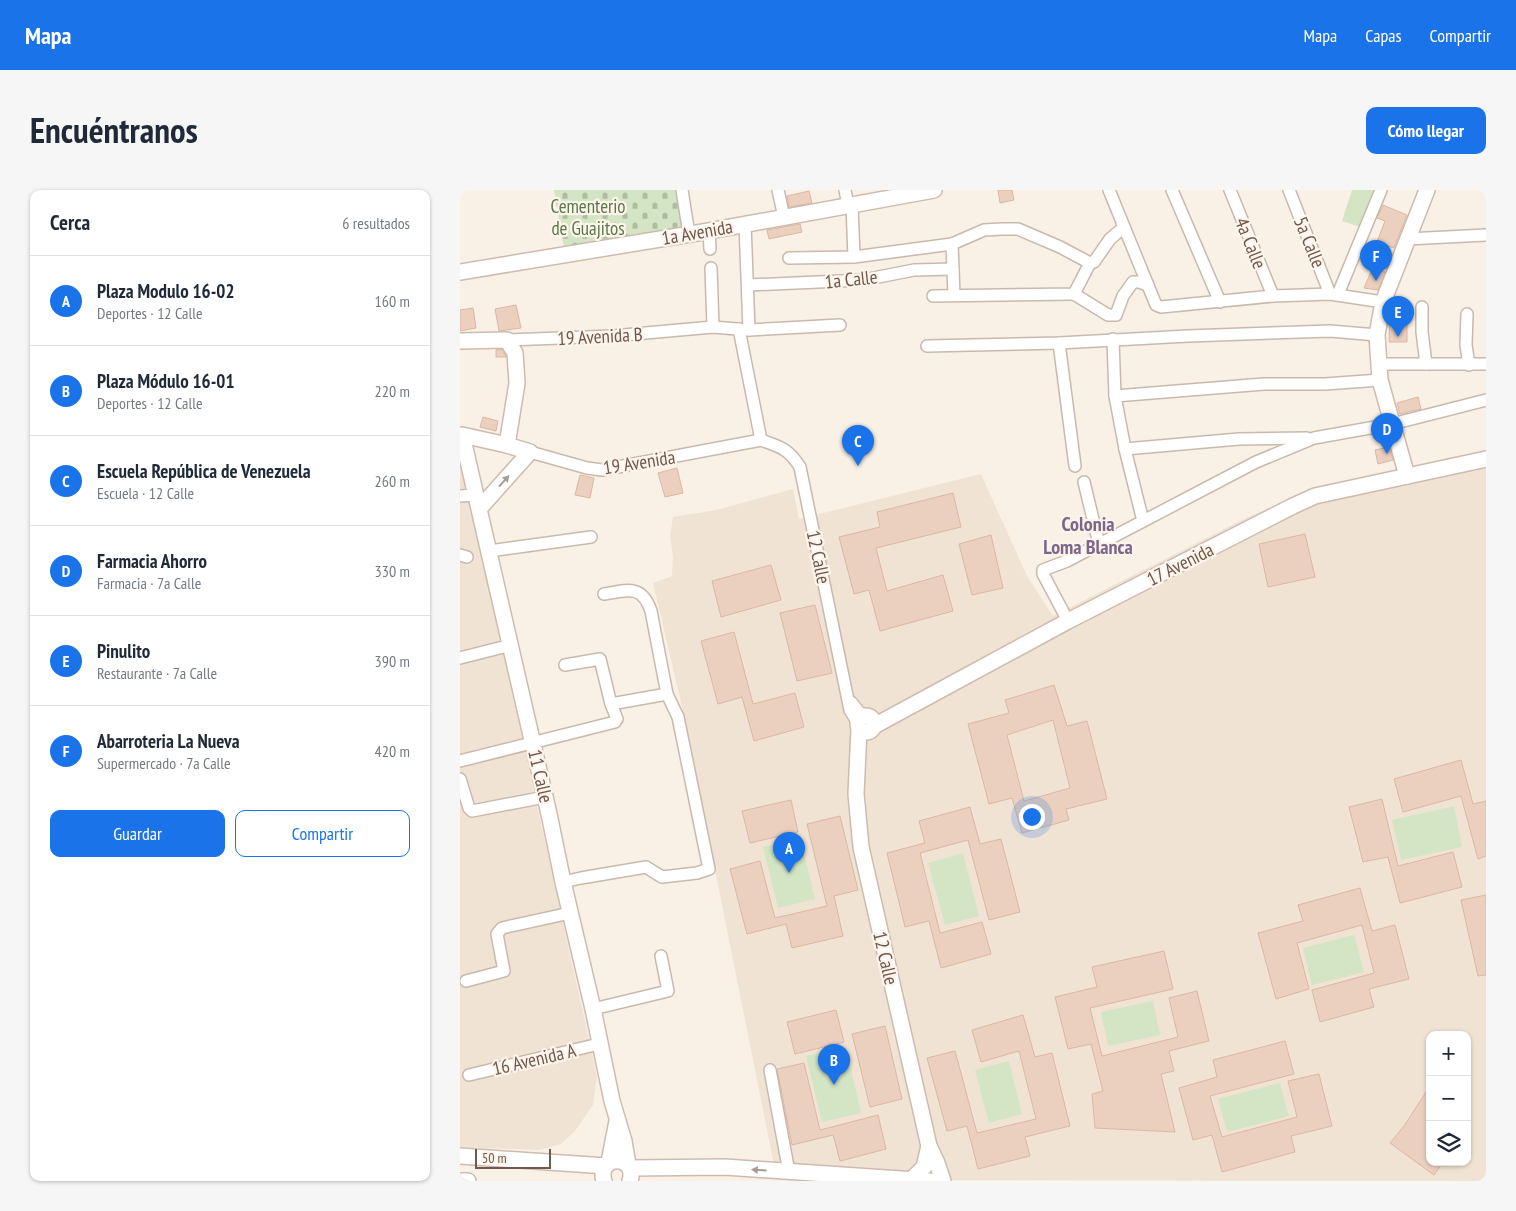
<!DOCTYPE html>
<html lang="es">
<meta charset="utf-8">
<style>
:root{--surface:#fff;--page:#f6f6f7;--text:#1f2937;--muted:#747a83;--line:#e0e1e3;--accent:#1a73e8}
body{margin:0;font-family:"PT Sans Narrow",sans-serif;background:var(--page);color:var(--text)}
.controls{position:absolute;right:15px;bottom:15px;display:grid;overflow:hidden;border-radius:10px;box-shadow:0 1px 4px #0004}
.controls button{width:45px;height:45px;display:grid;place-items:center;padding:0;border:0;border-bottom:1px solid var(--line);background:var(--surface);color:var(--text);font:25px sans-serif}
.scale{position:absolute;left:15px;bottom:12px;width:76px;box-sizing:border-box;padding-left:5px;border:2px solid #6f584d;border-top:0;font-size:14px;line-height:18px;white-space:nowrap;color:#6f584d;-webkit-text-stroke:4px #fdf5eb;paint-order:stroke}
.you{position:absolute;left:571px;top:626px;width:18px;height:18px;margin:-12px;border:4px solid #fff;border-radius:50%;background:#1a73e8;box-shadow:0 0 0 8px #1a73e833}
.badge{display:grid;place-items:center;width:32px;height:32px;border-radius:50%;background:var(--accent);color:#fff;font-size:16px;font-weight:700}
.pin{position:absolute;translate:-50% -41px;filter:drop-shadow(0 1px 2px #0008)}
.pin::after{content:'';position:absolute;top:26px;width:18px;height:15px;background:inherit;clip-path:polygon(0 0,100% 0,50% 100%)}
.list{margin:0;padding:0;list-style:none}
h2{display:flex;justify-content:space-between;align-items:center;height:65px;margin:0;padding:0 20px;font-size:21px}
h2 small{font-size:16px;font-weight:400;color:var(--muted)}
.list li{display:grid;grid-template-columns:32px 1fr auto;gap:15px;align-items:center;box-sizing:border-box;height:90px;padding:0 20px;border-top:1px solid var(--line)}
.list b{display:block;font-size:19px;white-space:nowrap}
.list p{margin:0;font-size:16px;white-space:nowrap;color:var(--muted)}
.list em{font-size:16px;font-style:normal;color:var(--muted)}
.actions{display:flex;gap:10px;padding:15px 20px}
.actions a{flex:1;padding:11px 0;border:1px solid var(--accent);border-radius:10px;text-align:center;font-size:18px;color:var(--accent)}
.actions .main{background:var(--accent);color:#fff}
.icon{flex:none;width:28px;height:28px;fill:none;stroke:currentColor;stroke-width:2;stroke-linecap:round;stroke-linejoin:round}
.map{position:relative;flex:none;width:1026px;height:991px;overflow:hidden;border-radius:10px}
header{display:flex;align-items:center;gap:30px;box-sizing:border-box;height:70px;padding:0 25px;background:var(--accent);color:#fff}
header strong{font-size:24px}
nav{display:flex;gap:28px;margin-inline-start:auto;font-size:18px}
.intro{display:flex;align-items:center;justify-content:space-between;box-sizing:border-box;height:120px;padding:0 30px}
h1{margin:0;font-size:35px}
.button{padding:12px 22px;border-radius:10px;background:var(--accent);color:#fff;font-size:18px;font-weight:700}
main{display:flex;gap:30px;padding:0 30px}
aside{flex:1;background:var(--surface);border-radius:10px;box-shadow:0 1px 4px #0004}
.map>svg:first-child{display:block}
.residential{fill:#f0e3d4;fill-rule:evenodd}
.green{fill:#d3e5c5}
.cemetery{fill:url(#cemetery-stones)}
.building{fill:#ebd0c0;stroke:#dcb7a2;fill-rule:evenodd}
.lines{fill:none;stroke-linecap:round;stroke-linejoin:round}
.street-casing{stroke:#c9b9ad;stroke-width:14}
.secondary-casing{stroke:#cebbae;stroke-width:18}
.street{stroke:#fff;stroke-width:11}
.secondary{stroke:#fff;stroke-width:15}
.oneway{fill:#a99b94}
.labels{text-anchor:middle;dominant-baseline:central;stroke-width:4.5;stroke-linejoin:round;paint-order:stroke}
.park-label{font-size:19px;fill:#59794a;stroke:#fdf5eb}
.street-label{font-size:19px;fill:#6f584d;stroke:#fdf5eb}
.neighbourhood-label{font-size:20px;font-weight:bold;fill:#7d668b;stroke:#fdf5eb}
</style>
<header>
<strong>Mapa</strong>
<nav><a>Mapa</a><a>Capas</a><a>Compartir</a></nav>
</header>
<div class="intro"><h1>Encuéntranos</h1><a class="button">Cómo llegar</a></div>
<main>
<aside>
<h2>Cerca<small>6 resultados</small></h2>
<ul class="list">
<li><span class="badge">A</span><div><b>Plaza Modulo 16-02</b><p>Deportes · 12 Calle</p></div><em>160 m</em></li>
<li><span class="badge">B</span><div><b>Plaza Módulo 16-01</b><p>Deportes · 12 Calle</p></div><em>220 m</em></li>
<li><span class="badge">C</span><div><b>Escuela República de Venezuela</b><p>Escuela · 12 Calle</p></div><em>260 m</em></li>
<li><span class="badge">D</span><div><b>Farmacia Ahorro</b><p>Farmacia · 7a Calle</p></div><em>330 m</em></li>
<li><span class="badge">E</span><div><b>Pinulito</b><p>Restaurante · 7a Calle</p></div><em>390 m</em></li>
<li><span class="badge">F</span><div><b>Abarroteria La Nueva</b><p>Supermercado · 7a Calle</p></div><em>420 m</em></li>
</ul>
<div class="actions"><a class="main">Guardar</a><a>Compartir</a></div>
</aside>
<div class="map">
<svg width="1026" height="991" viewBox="0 0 1026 991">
<defs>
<pattern id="cemetery-stones" width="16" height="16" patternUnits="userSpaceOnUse" patternTransform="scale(1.25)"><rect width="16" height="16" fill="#d3e5c5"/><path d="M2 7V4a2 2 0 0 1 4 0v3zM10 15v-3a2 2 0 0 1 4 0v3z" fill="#afbca2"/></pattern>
</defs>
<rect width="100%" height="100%" fill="#f9f1e5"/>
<g class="residential">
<path d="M1026 260V991L317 990 224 525 193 393 212 386 213 367 210 346 213 327 256 320 333 299 339 329 521 284 567 386 593 426 786 328 855 298ZM970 845H1007V972H970Z"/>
<path d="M0 267 137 886 133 915 115 941 101 954 79 960 0 957Z"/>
</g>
<g class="green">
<path d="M892 0H917L904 38 882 31Z"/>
<path d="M994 616 1002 657 941 670 932 630Z"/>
<path d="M340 648 355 709 318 718 303 657Z"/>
<path d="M503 663 519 726 485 735 468 673Z"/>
<path d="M894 745 904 782 852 795 843 758Z"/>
<path d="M693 811 700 845 648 856 641 822Z"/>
<path d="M386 857 401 923 362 932 346 866Z"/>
<path d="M549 871 562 924 529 933 515 880Z"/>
<path d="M820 893 829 926 767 942 758 909Z"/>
</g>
<path class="cemetery" d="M94 0H216L223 38 104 58Z"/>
<g class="building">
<path d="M538 0H552L554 10 540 13Z"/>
<path d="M349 1 352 13 329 17 327 6Z"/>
<path d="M923 15 947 25 934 58 917 52 925 31 917 28Z"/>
<path d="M340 34 342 42 309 49 307 40Z"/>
<path d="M913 77 925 82 918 100 904 98Z"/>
<path d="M56 115 61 138 39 141 35 119Z"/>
<path d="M13 118 16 138 0 141V120Z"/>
<path d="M930 125H947V152H929Z"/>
<path d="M42 159 46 167H36V160Z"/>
<path d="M958 207 961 219 940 224 937 213Z"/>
<path d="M23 227 38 231 36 241 20 237Z"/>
<path d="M929 257 933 270 918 274 915 260Z"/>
<path d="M217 278 223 303 205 307 198 283Z"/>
<path d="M120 285 134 288 130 308 115 305Z"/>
<path d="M493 303 501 337 416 358 427 401 483 385 493 421 420 441 409 400 394 404 379 347 420 337 417 322Z"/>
<path d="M845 344 855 387 808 397 799 354Z"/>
<path d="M531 345 543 398 512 405 499 354Z"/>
<path d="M311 375 321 410 261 427 252 391Z"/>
<path d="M355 415 372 483 337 491 320 423Z"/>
<path d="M274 442 293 514 335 503 344 537 294 551 282 507 258 514 241 451Z"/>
<path d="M594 495 607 536 627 531 647 609 606 619 609 630 562 643 552 608 529 614 508 534 549 523 545 510ZM593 530 610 598 564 611 547 545Z"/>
<path d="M1001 570 1013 614 1026 611V666L1018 669 1001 606 943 622 934 589Z"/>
<path d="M922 609 938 676 993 662 1002 697 940 713 928 667 903 672 889 617Z"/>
<path d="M331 610 338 642 290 653 282 621Z"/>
<path d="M510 617 520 654 541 649 560 722 529 730 508 650 460 663 480 743 522 732 531 764 481 778 469 731 445 737 427 663 465 653 459 631Z"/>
<path d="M380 626 398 700 374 706 383 746 332 758 326 734 287 744 270 679 300 671 315 728 367 716 347 634Z"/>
<path d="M900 698 912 741 935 735 949 789 909 799 914 817 860 832 852 800 914 783 902 735 837 753 849 799 816 809 798 743 843 731 838 715Z"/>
<path d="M1026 705V785L1018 786 1001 710Z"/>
<path d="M704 761 713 799 630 818 642 866 718 847 709 808 737 801 749 851 709 861 714 881 701 884 715 942 635 938 632 904 643 901 631 854 608 859 595 807 637 797 632 777Z"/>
<path d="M376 820 384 852 335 864 327 832Z"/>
<path d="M563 825 575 867 592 863 610 936 565 947 570 966 518 979 507 936 487 941 467 868 495 861 517 943 576 929 559 861 521 872 512 840Z"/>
<path d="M425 836 442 909 410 917 392 844Z"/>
<path d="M825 851 834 884 750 906 762 947 837 927 828 891 859 884 872 936 831 946 835 962 762 982 752 945 733 950 719 898 757 887 753 870Z"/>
<path d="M344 873 360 940 418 925 426 959 380 971 373 945 332 955 317 879Z"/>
<path d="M970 896V972H983L974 985 930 953 944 936Z"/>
</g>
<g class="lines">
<g class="street-casing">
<g id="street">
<path d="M222 0 229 44"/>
<path d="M318 0 324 27"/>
<path d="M385 0 388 16"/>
<path d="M649 0 696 115 701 117 813 106 870 104 923 112"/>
<path d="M712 0 760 112"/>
<path d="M770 0 813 106"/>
<path d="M829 0 870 104"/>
<path d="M285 34 289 140"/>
<path d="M249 41 250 59"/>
<path d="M947 49 1026 45"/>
<path d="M492 54 494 105"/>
<path d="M394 67 492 54 524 40 542 39H558L600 57 630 73 634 72 650 49 664 37"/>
<path d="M329 68 394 67 392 15"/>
<path d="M251 78 253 137"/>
<path d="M288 95 403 90 454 80 493 79"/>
<path d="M614 104 648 125H656L663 106 673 92H679L688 95"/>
<path d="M878 104 921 0"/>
<path d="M473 106 614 104 630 73"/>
<path d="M962 117V142L966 174"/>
<path d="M1007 124 1006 155 1009 175"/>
<path d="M279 139 301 250"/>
<path d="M653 149 655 206 665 259 683 331"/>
<path d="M47 150 152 146 253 137 289 140 380 135"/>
<path d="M599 153 615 276"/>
<path d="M467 156 599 153 728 146 870 141 917 145"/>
<path d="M918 174H1026"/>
<path d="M655 206 804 194H865L920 190"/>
<path d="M301 250C320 257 328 258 340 277L390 520 398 533"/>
<path d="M665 259 779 249 847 248"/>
<path d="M70 262 127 278 142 280 301 250"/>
<path d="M624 292 639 354"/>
<path d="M0 306 16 305"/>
<path d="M29 361 131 347"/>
<path d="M0 365 7 367"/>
<path d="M608 431 583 384V380L607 371 796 272 854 248 932 234 1026 210"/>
<path d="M0 468 51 455"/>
<path d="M391 512 399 522 404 525"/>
<path d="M151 514 207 504"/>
<path d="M0 571 155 532 157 529 151 514 140 469 105 475"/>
<path d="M0 589 9 618 12 621 85 607"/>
<path d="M103 692 121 688 186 677 202 687 237 683 249 679 218 527 207 504 191 421C182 394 167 400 144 404"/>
<path d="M6 791 44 781 37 744 42 738 110 723"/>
<path d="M133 819 208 801 201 766"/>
<path d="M310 880 329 982"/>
<path d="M9 885 139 854"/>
</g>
</g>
<g class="secondary-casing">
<g id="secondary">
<path d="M0 82 249 41 474 0"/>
<path d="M0 151 47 150 55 163 57 193 47 255"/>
<path d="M947 286 920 190 917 145 923 112 967 0"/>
<path d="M19 319 70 262 47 255 2 245 89 624 103 692 133 819 152 911 164 951 168 975"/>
<circle cx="406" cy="534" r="8"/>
<path d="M414 536 608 431 833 316 855 306 878 301 1026 269"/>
<path d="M399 539 396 604 401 657 469 956 477 973 483 991"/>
<path d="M0 966 146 976"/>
<path d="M149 972 157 931"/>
<path d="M170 978 265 977 470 991"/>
<path d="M451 990 464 977 469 956"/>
<path d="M0 991H8"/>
<path d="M144 991C136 964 178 964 170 991"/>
</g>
</g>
<use href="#street" class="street"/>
<use href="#secondary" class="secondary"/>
</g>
<defs><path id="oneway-solid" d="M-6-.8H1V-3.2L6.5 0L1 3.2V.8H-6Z" transform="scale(1.25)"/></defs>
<g class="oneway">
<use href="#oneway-solid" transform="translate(44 291) rotate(-48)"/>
<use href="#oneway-solid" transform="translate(299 980) rotate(-176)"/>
</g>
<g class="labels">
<g class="park-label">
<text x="128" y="16">Cementerio<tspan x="128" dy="22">de Guajitos</tspan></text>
</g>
<g class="street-label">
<text transform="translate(237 42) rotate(-10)">1a Avenida</text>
<text transform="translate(850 52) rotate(68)">5a Calle</text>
<text transform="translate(791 53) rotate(68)">4a Calle</text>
<text transform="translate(391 89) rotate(-6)">1a Calle</text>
<text transform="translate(140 146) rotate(-3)">19 Avenida B</text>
<text transform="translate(179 272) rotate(-9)">19 Avenida</text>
<text transform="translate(359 367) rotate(78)">12 Calle</text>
<text transform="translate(720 374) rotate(-27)">17 Avenida</text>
<text transform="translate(81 586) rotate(77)">11 Calle</text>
<text transform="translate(426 768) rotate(77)">12 Calle</text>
<text transform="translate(74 869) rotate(-13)">16 Avenida A</text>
</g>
<g class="neighbourhood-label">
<text x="628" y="334">Colonia<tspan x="628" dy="23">Loma Blanca</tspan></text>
</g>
</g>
</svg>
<div class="controls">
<button>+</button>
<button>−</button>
<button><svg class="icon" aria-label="layers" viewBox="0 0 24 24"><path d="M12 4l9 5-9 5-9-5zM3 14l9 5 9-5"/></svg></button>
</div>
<div class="scale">50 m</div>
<div class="you"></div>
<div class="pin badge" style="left:329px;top:683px">A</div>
<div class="pin badge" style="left:374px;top:895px">B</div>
<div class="pin badge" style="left:398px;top:276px">C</div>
<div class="pin badge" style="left:927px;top:264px">D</div>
<div class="pin badge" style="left:938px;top:147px">E</div>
<div class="pin badge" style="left:916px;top:91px">F</div>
</div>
</main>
